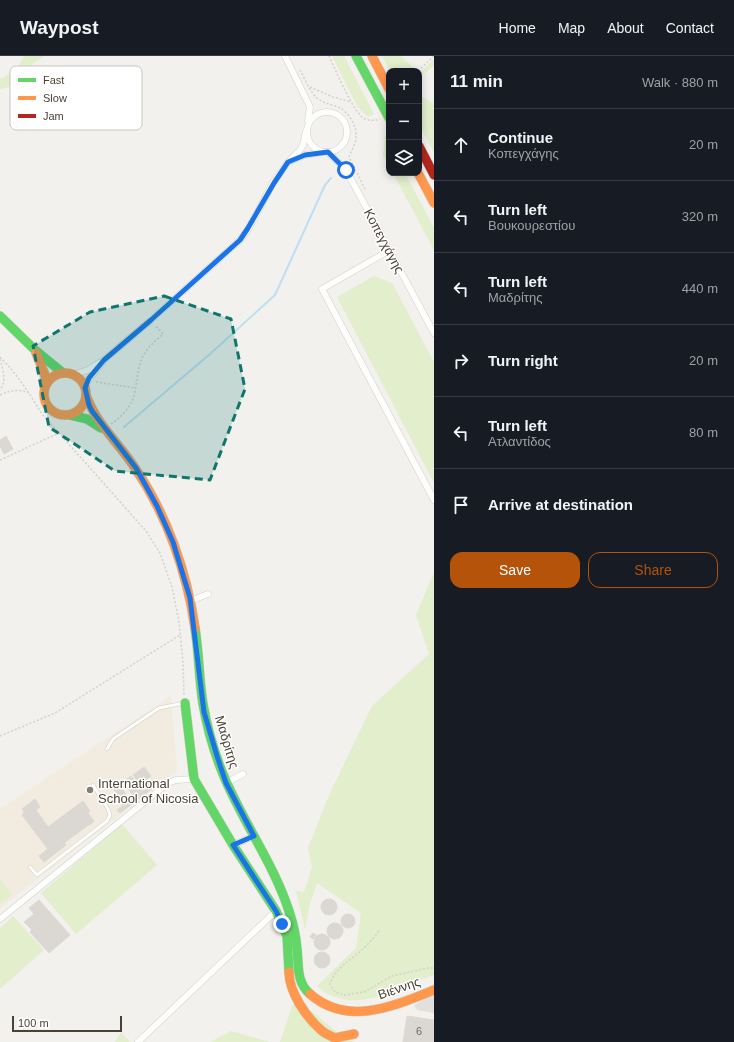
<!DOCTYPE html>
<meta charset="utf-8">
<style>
:root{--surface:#171b24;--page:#20242c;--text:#f1f3f6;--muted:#9ea1a6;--line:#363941;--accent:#b45309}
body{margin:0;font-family:Arial,sans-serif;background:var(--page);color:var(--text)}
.controls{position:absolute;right:12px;top:12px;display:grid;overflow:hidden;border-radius:8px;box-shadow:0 2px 10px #0003}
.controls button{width:36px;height:36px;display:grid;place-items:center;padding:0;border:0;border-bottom:1px solid var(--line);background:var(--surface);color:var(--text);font:20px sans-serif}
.scale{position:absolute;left:12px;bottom:10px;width:110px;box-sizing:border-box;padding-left:4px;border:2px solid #4b4237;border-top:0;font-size:11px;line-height:14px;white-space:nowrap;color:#4b4237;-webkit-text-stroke:3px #fff;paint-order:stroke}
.stop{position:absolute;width:12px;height:12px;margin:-9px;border:3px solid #1a73e8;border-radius:50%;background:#fff}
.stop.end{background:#1a73e8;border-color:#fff;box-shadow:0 1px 4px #0008}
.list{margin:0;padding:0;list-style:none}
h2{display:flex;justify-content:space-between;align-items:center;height:52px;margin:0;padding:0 16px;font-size:17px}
h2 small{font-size:13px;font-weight:400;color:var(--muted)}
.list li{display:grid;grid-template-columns:26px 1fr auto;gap:12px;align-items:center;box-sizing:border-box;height:72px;padding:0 16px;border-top:1px solid var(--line)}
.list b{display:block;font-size:15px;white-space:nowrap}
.list p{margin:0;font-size:13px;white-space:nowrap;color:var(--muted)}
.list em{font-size:13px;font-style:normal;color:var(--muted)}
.actions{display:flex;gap:8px;padding:12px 16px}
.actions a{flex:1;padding:9px 0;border:1px solid var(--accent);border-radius:12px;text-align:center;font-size:14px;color:var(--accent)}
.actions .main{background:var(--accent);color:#fff}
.icon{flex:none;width:22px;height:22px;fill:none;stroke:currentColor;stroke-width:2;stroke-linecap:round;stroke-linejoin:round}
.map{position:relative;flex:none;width:434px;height:986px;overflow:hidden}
header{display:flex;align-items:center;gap:24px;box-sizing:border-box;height:56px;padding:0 20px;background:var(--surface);border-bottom:1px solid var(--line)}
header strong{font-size:19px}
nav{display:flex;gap:22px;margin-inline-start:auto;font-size:14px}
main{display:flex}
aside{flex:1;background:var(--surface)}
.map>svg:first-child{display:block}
.education{fill:#f1ecdf}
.green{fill:#e2eecc}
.parking{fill:#e2e0dc}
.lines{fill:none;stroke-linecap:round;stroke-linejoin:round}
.stream{stroke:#bcdff3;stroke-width:2}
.building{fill:#dbd8d3;stroke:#dcd8d2}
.lane-casing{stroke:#d1cfca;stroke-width:4}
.street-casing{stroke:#d1cfca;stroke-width:7}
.fast-casing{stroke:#d3cec4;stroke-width:10}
.slow-casing{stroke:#d3cec4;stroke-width:10}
.jam-casing{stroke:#d3cec4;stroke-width:10}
.path{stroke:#d3d1cb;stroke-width:1.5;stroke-dasharray:2 2;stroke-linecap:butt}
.lane{stroke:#fdfdfc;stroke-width:3}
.street{stroke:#fdfdfc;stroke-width:6}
.fast{stroke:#63d668;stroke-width:9}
.slow{stroke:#ff974d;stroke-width:9}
.jam{stroke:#b3261e;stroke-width:9}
.route{stroke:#1a73e8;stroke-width:5}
.marked{fill:#0f766e;fill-opacity:0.2;stroke:#0f766e;stroke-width:3;stroke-dasharray:8 5;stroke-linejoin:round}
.poi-dot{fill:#867f77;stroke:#fff;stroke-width:1.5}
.labels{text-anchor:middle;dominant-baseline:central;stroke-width:3;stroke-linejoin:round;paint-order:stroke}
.number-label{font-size:11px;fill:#706960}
.street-label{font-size:13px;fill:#4b4237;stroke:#fff}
.poi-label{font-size:13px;fill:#4b4237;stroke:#fff;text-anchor:start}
.key{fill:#fff;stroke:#c9c6c3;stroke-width:1}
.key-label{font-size:11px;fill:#4b4237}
</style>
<header>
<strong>Waypost</strong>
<nav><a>Home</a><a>Map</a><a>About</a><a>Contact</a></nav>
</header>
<main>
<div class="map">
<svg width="434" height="986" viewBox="0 0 434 986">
<rect width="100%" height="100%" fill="#f3f1ed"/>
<path class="education" d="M171 640 177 715 0 852V753Z"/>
<g class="green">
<path d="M24 0H45L35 6 9 31 0 33V22H3L19 9Z"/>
<path d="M332 0H344L374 58 368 61 357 50Z"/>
<path d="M382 0H401L412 10 413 15H390Z"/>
<path d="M434 3V9L428 15 419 20V18Z"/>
<path d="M419 39 432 46 434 49V97L419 68Z"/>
<path d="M385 78 389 86V110L383 99Z"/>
<path d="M393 117H405L434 172V194Z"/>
<path d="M374 220 392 227 434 306V427L337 241Z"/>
<path d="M434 516V919C402 930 364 955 330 939 325 937 321 933 317 930L356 892 361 857 317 827 310 848 305 873 296 835 304 836 312 811 308 792 330 737 372 650 429 598 416 559Z"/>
<path d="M122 768 157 809 76 878 41 837Z"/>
<path d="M0 823 12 839 0 848Z"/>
<path d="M13 860 44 894 0 933V872Z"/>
<path d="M293 948 313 956 339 978 356 986H280Z"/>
<path d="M231 975 270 986H210Z"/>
<path d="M121 976 130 986H115Z"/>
</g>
<path class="parking" d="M434 938V957L417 954 414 949Z"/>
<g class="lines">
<path class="stream" d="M124 371 210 298 275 239 325 129 331 122"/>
</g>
<g class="building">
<path d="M6 380 13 393 4 398 0 390V384Z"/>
<path d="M144 711 151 720 140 728 133 719Z"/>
<path d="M131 720 141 732 153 723 157 729 120 757 117 754 123 750 121 747 133 739 123 726Z"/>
<path d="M118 728 126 738 120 742 113 732Z"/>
<path d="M35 743 40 751 36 754 48 771 83 745 90 755 88 757 94 765 91 768 87 770 64 787 66 789 44 806 39 800 48 793 22 759 24 756 22 753Z"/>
<circle cx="329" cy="851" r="8"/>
<path d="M39 844 70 879 49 897 30 876 32 874 24 866 34 858 29 852Z"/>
<circle cx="348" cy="865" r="7"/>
<circle cx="335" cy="875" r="8"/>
<path d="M313 877 316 879 313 883 310 881Z"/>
<circle cx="322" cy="886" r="8"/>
<circle cx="322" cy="904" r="8"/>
<path d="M407 960 434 964V986H403Z"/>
</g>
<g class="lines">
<g class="lane-casing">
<g id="lane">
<path d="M107 693 113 683 159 652 184 647"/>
<path d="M30 811 37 819 107 765 110 759 108 753 93 729"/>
</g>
</g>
<g class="street-casing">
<g id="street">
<path d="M285 0 310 51 308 65"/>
<circle cx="327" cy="76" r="20"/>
<path d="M328 96 346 114 434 277"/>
<path d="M293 104 305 99 322 96"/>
<path d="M390 194 322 233 434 444"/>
<path d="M72 319 88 314 99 307"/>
<path d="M85 332 89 323 104 304 151 264 240 184 249 172 273 127 288 106 300 94 303 89 306 75"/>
<path d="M190 545 208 538"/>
<path d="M226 727 243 718"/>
<path d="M233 789 254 780"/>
<path d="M0 863 168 727 176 724 194 723"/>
<path d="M138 986 276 855"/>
</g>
</g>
<g class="fast-casing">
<g id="fast">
<path d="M356 0 389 62"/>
<path d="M0 260 35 294 63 317"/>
<path d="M70 359 87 363 101 372"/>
<path d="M195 572C199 597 199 623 203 648 207 671 214 696 223 718 242 765 273 806 289 855 293 867 296 880 297 893 299 910 296 926 310 938"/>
<path d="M185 647 194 723 233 789 276 855 287 880 289 916"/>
</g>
</g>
<g class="slow-casing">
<g id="slow">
<path d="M372 0 389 33"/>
<path d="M418 117 434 147"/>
<path d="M36 297 45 319 46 328"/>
<circle cx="65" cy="338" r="21"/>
<path d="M86 339C96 368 119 387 135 412 167 459 187 516 195 572"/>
<path d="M289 916C289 936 306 961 321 974 325 978 331 980 335 982L354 978"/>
<path d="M310 938C348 971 394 950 434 934"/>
</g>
</g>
<g class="jam-casing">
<path id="jam" d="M419 90 434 119"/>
</g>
<g class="path">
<path d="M329 0C336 15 351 51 362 61 367 65 374 65 380 63"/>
<path d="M300 14C305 23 309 34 316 41 322 47 330 48 338 51 349 56 357 70 356 81 356 88 351 95 349 101L366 135"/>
<path d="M418 15 434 0"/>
<path d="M310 31 333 41 351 46"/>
<path d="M0 301C18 319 29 337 42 358L146 475 160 497 172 531 179 566 183 606 184 640"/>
<path d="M0 303C3 314 7 324 0 334"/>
<path d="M96 326 136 332"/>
<path d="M0 339C11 334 18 333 30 337"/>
<path d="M111 368C122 361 133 348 135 336 137 324 138 312 142 302 147 292 155 285 163 278L155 269"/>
<path d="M0 404 59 377"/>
<path d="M0 680 55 657 180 579"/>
<path d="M379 875C374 882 368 888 362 894 351 904 334 913 330 928L335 936 345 939 364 936 392 920 428 912H434"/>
</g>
<use href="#lane" class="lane"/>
<use href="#street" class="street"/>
<use href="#fast" class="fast"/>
<use href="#slow" class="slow"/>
<use href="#jam" class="jam"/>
</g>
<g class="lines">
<path class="route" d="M282 868 276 855 233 789 254 780 226 727 217 700 204 656 190 542 173 486 157 450 136 412 92 355 89 349 85 332 89 322 104 304 151 264 240 184 248 172 274 127 288 106 305 99 328 96 346 114"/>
</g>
<path class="marked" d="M164 240 231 263 245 333 210 424 115 415 49 371 33 290 90 256Z"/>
<circle class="poi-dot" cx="90" cy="734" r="4"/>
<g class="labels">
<g class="number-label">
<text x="419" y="975">6</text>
</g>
<g class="street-label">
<text transform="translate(384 185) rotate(62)">Κοπεγχάγης</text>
<text transform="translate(227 686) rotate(73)">Μαδρίτης</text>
<text transform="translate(399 932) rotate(-19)">Βιέννης</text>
</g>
<g class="poi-label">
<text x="98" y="727">International<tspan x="98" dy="15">School of Nicosia</tspan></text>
</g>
</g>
<rect x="10" y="10" width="132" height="64" rx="6" class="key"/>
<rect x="18" y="22" width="18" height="4" fill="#63d668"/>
<rect x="18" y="40" width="18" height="4" fill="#ff974d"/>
<rect x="18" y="58" width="18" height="4" fill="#b3261e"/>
<g class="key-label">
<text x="43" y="28">Fast</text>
<text x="43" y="46">Slow</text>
<text x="43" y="64">Jam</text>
</g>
</svg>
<div class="controls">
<button>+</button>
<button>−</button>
<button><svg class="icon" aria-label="layers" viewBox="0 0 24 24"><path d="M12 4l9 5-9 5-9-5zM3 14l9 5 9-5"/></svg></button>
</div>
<div class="scale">100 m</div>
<div class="stop" style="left:346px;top:114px"></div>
<div class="stop end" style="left:282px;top:868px"></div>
</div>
<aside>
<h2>11 min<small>Walk · 880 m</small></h2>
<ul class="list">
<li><svg class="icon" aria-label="ahead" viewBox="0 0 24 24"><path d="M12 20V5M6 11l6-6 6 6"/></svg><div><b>Continue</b><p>Κοπεγχάγης</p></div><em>20 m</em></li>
<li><svg class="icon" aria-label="left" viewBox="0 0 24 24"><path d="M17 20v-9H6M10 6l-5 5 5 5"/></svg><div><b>Turn left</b><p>Βουκουρεστίου</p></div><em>320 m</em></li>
<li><svg class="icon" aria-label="left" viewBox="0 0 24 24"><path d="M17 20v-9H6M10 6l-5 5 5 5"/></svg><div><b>Turn left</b><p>Μαδρίτης</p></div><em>440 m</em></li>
<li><svg class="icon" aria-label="right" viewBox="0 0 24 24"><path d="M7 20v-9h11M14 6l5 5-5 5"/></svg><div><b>Turn right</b></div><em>20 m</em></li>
<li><svg class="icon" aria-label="left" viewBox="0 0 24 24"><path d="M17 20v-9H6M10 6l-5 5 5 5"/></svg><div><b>Turn left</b><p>Ατλαντίδος</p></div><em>80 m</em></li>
<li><svg class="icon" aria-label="arrive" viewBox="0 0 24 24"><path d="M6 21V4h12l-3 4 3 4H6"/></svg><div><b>Arrive at destination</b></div></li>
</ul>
<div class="actions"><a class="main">Save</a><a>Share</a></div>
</aside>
</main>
